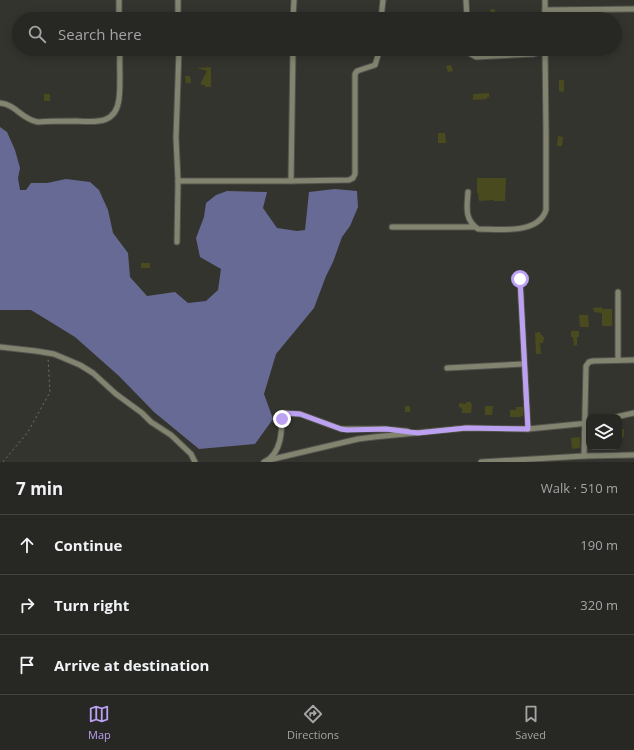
<!DOCTYPE html>
<meta charset="utf-8">
<style>
:root{--surface:#272723;--page:#2f2f2b;--text:#f1f3f6;--muted:#a4a5a6;--line:#434441;--accent:#bca0f2}
body{margin:0;font-family:"Open Sans",sans-serif;background:var(--page);color:var(--text)}
.controls{position:absolute;right:12px;bottom:12px;display:grid;overflow:hidden;border-radius:8px;box-shadow:0 2px 10px #0003}
.controls button{width:36px;height:36px;display:grid;place-items:center;padding:0;border:0;border-bottom:1px solid var(--line);background:var(--surface);color:var(--text);font:20px sans-serif}
.stop{position:absolute;width:12px;height:12px;margin:-9px;border:3px solid #bca0f2;border-radius:50%;background:#fff}
.stop.end{background:#bca0f2;border-color:#fff;box-shadow:0 1px 4px #0008}
.list{margin:0;padding:0;list-style:none}
h2{display:flex;justify-content:space-between;align-items:center;height:52px;margin:0;padding:0 16px;font-size:17px}
h2 small{font-size:13px;font-weight:400;color:var(--muted)}
.list li{display:grid;grid-template-columns:26px 1fr auto;gap:12px;align-items:center;box-sizing:border-box;height:60px;padding:0 16px;border-top:1px solid var(--line)}
.list b{display:block;font-size:15px;white-space:nowrap}
.list em{font-size:13px;font-style:normal;color:var(--muted)}
.icon{flex:none;width:22px;height:22px;fill:none;stroke:currentColor;stroke-width:2;stroke-linecap:round;stroke-linejoin:round}
.map{position:relative;flex:none;width:634px;height:462px;overflow:hidden}
.search{position:absolute;background:var(--surface);box-shadow:0 2px 10px #0003;left:12px;right:12px;top:12px;height:44px;display:flex;align-items:center;gap:10px;box-sizing:border-box;padding:0 14px;border-radius:22px;color:var(--muted);font-size:15px}
.sheet{height:232px;background:var(--surface)}
nav{display:flex;justify-content:space-around;align-items:center;box-sizing:border-box;height:56px;border-top:1px solid var(--line);background:var(--surface);font-size:11px;color:var(--muted)}
nav a{display:grid;justify-items:center;gap:2px}
nav .on{color:var(--accent)}
.map>svg:first-child{display:block}
.water{fill:#676a94}
.building{fill:#494a1d}
.lines{fill:none;stroke-linecap:round;stroke-linejoin:round}
.street-casing{stroke:#52524d;stroke-width:7}
.path{stroke:#73736e;stroke-width:1;stroke-dasharray:2 3;stroke-linecap:butt}
.street{stroke:#838470;stroke-width:5}
.route{stroke:#bca0f2;stroke-width:5}
</style>
<div class="map">
<svg width="634" height="462" viewBox="0 0 634 462">
<rect width="100%" height="100%" fill="#34342f"/>
<path class="water" d="M0 127 7 132 15 150 20 168 18 178 20 190H26L31 183H47L66 179 90 182 99 190 108 210 113 233 128 253 130 277 147 296 175 292 188 303 206 301 218 290 221 269 200 257 196 238 204 217 206 203 216 195 227 191 267 192 263 208 277 228 297 231 305 230 309 192 335 189 357 191 358 207 350 226 342 237 333 262 326 276 314 308 276 354 264 394 273 419 255 444 199 449 154 412 119 376 75 337 31 310H0Z"/>
<g class="building">
<path d="M490 9H495V17H491Z"/>
<path d="M480 13 488 15 487 19H479Z"/>
<path d="M451 65 453 71 448 72 446 66Z"/>
<path d="M211 67V87H205V85H201V82L207 71 197 68Z"/>
<path d="M185 76H190L191 83H186Z"/>
<path d="M559 80H564V92L559 91Z"/>
<path d="M489 93V97H487V99L473 100V94Z"/>
<rect x="44" y="94" width="6" height="7"/>
<path d="M438 133H445L446 143H438Z"/>
<path d="M558 136 563 137 562 146H557Z"/>
<path d="M477 178H506L505 201H494V200L479 201 478 193H477Z"/>
<rect x="141" y="263" width="9" height="5"/>
<path d="M602 307V309H612V326H602V313L594 312 593 308Z"/>
<path d="M579 315H588L589 327H580Z"/>
<path d="M571 331H579V337H577V345L574 346 573 337H571Z"/>
<path d="M540 332 541 335H542L544 338 543 343H540L541 354H536L535 333Z"/>
<path d="M466 402H471V404H472L471 413H462V408L459 407V403L466 404Z"/>
<rect x="405" y="406" width="5" height="6"/>
<path d="M485 406H493L492 415H485Z"/>
<path d="M516 407H523V416H521V417H510V410H516Z"/>
<path d="M619 429H624V437L619 438Z"/>
<path d="M580 437V448L572 449 571 438Z"/>
</g>
<g class="lines">
<g class="street-casing">
<g id="street">
<path d="M119 0V19"/>
<path d="M178 0V19"/>
<path d="M466 0 467 19"/>
<path d="M545 0V10L634 9"/>
<path d="M293 19 294 0"/>
<path d="M381 19 383 0"/>
<path d="M545 19V10"/>
<path d="M467 49 469 53 476 57 534 54 537 53 540 49"/>
<path d="M0 103C17 105 21 119 38 122 50 121 63 121 76 121 95 122 116 125 119 99 121 83 119 65 120 49"/>
<path d="M178 181H291L293 49"/>
<path d="M291 181 349 180 353 178 355 174V74L357 71 375 65 380 49"/>
<path d="M468 192C467 207 464 219 478 229 499 229 538 235 546 210V133L545 49"/>
<path d="M392 227H474"/>
<path d="M177 242 178 181 176 138 179 49"/>
<path d="M520 279 528 429"/>
<path d="M618 292V360"/>
<path d="M0 347 36 351 54 354 80 365 93 373 116 394 142 413 151 422 171 435 191 454 195 462"/>
<path d="M634 360 593 361 589 362 586 366 584 456 634 455"/>
<path d="M447 368 524 364"/>
<path d="M616 417 634 413"/>
<path d="M269 460 358 439 374 437 466 428 528 429 589 423"/>
<path d="M264 462C282 454 282 430 282 413L300 414 341 429H385L407 431"/>
<path d="M481 462 584 456"/>
</g>
</g>
<path class="path" d="M3 462 28 432 50 392 48 358"/>
<use href="#street" class="street"/>
</g>
<g class="lines">
<path class="route" d="M282 419V413L300 414 341 429 347 430 386 429 418 433 466 428 528 429 520 279"/>
</g>
</svg>
<div class="controls">
<button><svg class="icon" aria-label="layers" viewBox="0 0 24 24"><path d="M12 4l9 5-9 5-9-5zM3 14l9 5 9-5"/></svg></button>
</div>
<div class="stop" style="left:520px;top:279px"></div>
<div class="stop end" style="left:282px;top:419px"></div>
<div class="search"><svg class="icon" aria-label="search" viewBox="0 0 24 24"><circle cx="10" cy="10" r="6"/><path d="M15 15l6 6"/></svg>Search here</div>
</div>
<section class="sheet">
<h2>7 min<small>Walk · 510 m</small></h2>
<ul class="list">
<li><svg class="icon" aria-label="ahead" viewBox="0 0 24 24"><path d="M12 20V5M6 11l6-6 6 6"/></svg><div><b>Continue</b></div><em>190 m</em></li>
<li><svg class="icon" aria-label="right" viewBox="0 0 24 24"><path d="M7 20v-9h11M14 6l5 5-5 5"/></svg><div><b>Turn right</b></div><em>320 m</em></li>
<li><svg class="icon" aria-label="arrive" viewBox="0 0 24 24"><path d="M6 21V4h12l-3 4 3 4H6"/></svg><div><b>Arrive at destination</b></div></li>
</ul>
</section>
<nav>
<a class="on"><svg class="icon" aria-label="map" viewBox="0 0 24 24"><path d="M3 6l6-2 6 2 6-2v14l-6 2-6-2-6 2zM9 4v14M15 6v14"/></svg>Map</a>
<a><svg class="icon" aria-label="directions" viewBox="0 0 24 24"><path d="M12 3l9 9-9 9-9-9zM9 14v-3h6M13 9l2 2-2 2"/></svg>Directions</a>
<a><svg class="icon" aria-label="saved" viewBox="0 0 24 24"><path d="M7 4h10v16l-5-4-5 4z"/></svg>Saved</a>
</nav>
